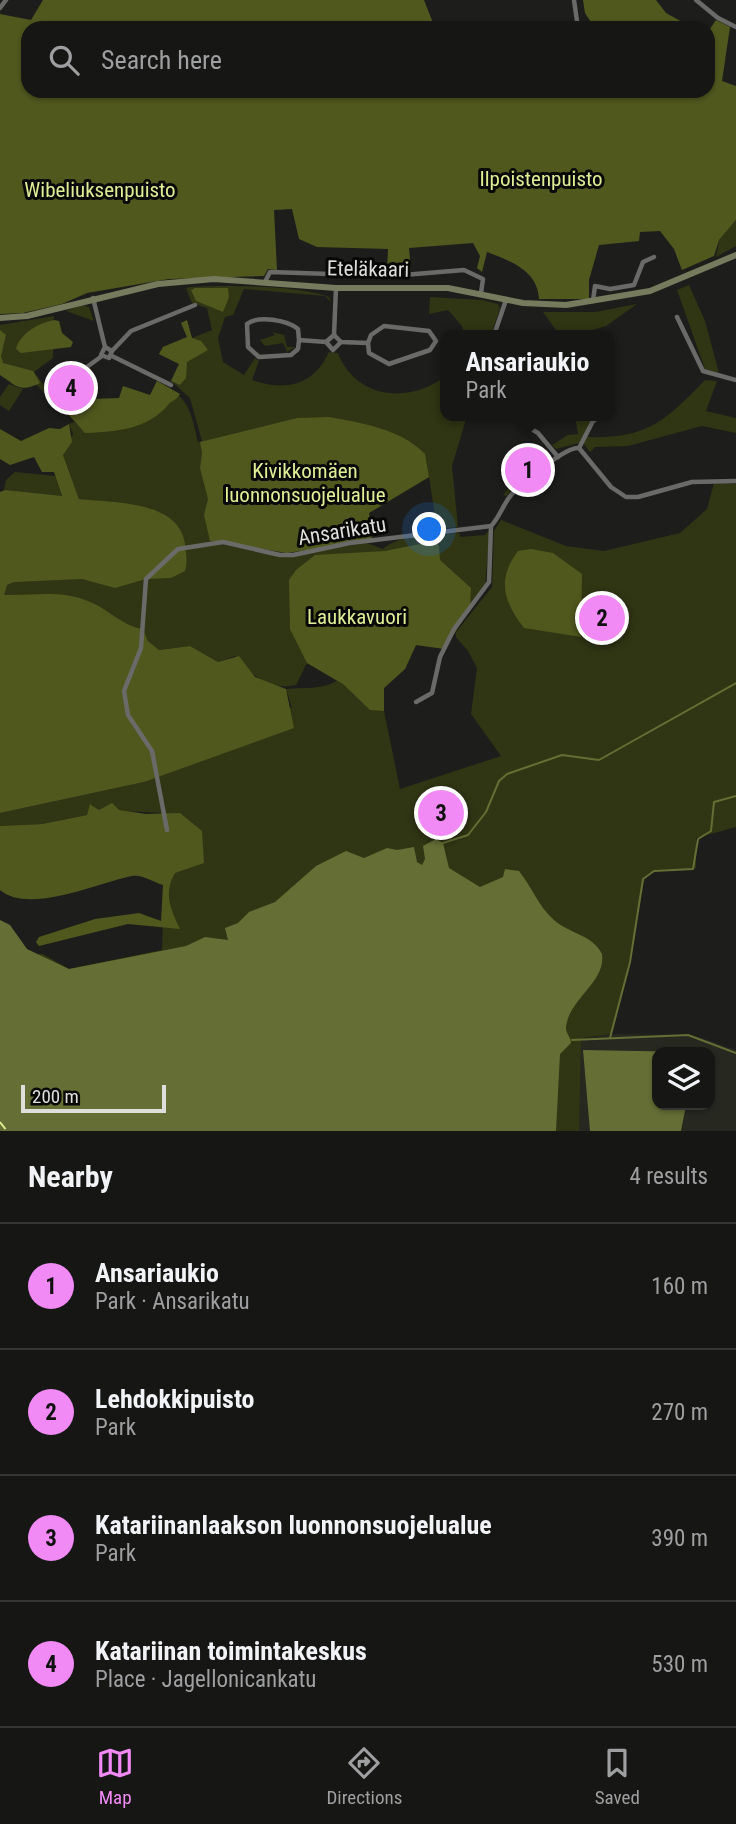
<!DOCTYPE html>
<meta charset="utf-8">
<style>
:root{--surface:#161614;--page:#1f1f1d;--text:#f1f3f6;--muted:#9e9fa0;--line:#353534;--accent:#f18af4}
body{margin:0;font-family:"Roboto Condensed",sans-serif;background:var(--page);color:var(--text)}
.controls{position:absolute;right:21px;bottom:21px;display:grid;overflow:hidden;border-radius:14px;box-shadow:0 2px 5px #0004}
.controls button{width:63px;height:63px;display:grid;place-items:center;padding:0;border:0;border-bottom:2px solid var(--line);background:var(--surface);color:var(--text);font:35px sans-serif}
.scale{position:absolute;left:21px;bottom:18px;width:145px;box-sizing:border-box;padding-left:7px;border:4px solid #dedfdd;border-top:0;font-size:19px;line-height:24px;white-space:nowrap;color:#dedfdd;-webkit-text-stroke:5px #080807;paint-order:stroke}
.you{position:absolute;left:430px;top:530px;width:24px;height:24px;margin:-18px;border:5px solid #fff;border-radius:50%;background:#1a73e8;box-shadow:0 0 0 10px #1a73e833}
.badge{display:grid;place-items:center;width:46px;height:46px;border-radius:50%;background:var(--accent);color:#111;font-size:23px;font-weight:700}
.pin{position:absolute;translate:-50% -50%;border:4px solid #fff;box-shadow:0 2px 7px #0006}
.popup{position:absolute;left:440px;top:330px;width:175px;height:91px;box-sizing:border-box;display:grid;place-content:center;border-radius:14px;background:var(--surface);filter:drop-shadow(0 2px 5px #0005);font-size:23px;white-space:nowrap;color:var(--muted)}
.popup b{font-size:26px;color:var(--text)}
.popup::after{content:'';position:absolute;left:50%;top:100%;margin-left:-14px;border:14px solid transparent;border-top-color:var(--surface)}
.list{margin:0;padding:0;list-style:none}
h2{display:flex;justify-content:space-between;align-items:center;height:91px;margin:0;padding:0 28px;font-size:30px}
h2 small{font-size:23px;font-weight:400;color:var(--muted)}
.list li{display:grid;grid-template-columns:46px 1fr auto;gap:21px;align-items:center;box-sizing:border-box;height:126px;padding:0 28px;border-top:2px solid var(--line)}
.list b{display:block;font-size:26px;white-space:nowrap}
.list p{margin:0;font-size:23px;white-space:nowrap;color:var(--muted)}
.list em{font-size:23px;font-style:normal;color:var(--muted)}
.icon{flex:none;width:38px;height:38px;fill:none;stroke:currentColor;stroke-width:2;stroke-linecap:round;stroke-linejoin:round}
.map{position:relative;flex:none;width:736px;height:1131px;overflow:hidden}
.search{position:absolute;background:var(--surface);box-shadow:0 2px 5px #0004;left:21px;right:21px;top:21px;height:77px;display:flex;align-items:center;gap:18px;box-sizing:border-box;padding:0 24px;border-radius:21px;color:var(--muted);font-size:26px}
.sheet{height:595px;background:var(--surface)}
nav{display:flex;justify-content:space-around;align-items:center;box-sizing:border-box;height:98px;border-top:2px solid var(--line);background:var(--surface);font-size:19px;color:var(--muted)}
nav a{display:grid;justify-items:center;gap:4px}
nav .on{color:var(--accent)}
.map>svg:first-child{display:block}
.built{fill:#272820;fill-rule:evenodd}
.green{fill:#303514;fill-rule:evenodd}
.forest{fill:#50581e}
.water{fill:#656e35}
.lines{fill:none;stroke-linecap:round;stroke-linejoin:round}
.stream{stroke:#656e35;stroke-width:2}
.ferry{stroke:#dae891;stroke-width:2;stroke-dasharray:9 7;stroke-linecap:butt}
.street{stroke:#6a6b68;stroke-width:4.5}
.secondary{stroke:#767b5d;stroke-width:6}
.labels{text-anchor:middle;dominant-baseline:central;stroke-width:6;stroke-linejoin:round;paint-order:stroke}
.park-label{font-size:21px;fill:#dfed96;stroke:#080807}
.street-label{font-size:21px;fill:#dedfdd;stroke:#080807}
</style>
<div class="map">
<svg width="736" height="1131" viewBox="0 0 736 1131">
<rect width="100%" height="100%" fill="#1d1e1b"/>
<path class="built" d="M611 1034 693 1035 736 1050V1131H575L574 1040ZM657 1052H710V1105H657Z"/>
<g class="green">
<path d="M736 220V246L716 257 719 240Z"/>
<path d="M689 285 705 321 719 373 705 369 677 290Z"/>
<path d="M190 287C222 285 299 285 329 297L331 302 325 296 244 289 233 315 225 317 218 338 223 362 244 375 255 358 259 361 252 380C286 392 314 385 329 352L338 353C355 398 408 405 446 376V416H467L452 466 458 527 437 529 429 477 369 513 372 540 301 551 210 542 279 556 367 543 383 549C400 534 436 534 459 533L460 537 485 535 490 529 485 586 463 616 445 649 416 645 405 669 384 688V711L400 789 501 756 471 714 477 668 468 651 456 637V632L492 587 494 531 501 520 566 546 604 551 680 533 707 509 714 483 736 484V827L696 838V868L693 869 654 870 645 877 625 982 611 1034 583 1038 581 1042 579 1131H294L37 954H43L69 969 162 950 166 813 99 810 91 804 87 815 42 824 0 826V813L144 782 0 758V550L147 578H171L152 509 79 499 63 455 73 434 69 424 74 422 78 425 145 406 157 381C189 398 190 408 198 442L202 441 190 398 171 381 179 364 159 354 163 347 187 337 181 323 187 320 192 338 212 330 207 308 192 303 186 288ZM144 631 148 641 159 650 190 646 218 662 235 656C252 676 269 691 296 685L307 663 337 681C321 690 304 687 286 689L292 708 141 648Z"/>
<path d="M430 297 482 300 498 304 500 308 491 335H465L462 326 448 310 429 314Z"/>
<path d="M637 304 606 326 575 335 558 333 543 312H595Z"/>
<path d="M82 305 89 307 94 321 66 311Z"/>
<path d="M54 316 53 358 34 372 49 392 46 395 26 374H0V325Z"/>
<path d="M272 332 284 335 287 347H296L283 354 287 351 283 343 265 346 260 340 275 335Z"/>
<path d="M705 380 717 381 706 411 736 418V433L702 426 628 446 595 447 590 452 583 443 586 437C647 439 664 422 705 380Z"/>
<path d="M9 384 23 389 9 411 0 405V397Z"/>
<path d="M575 416H589L592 421 579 443 556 449 552 445 568 435 578 434Z"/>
<path d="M546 449 550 455 548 461 506 496 503 495 524 467Z"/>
<path d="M15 472 55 476 62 497 4 490 6 480Z"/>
</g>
<g class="forest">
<path d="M43 0H424L435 28H28V91H708V32L716 20 730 27 722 81 736 86V220L719 240 714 256 682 270 674 249 660 231 640 232 639 241 599 245 589 280V299H539C538 271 511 261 487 252L482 272 477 268 480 256 473 243 409 248 411 272 387 273 388 249 317 247 299 239 292 209 274 210 277 270 268 269 264 276 169 279 87 293 62 304 23 313 0 314V14L31 20Z"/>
<path d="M583 0H656L666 13 693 28H595L585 13Z"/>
<path d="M195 288H228L229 297 223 312 196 301 191 290Z"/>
<path d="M54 320 59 321 62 333 73 342 71 347 21 353 16 349C20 333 39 323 54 320Z"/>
<path d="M187 320 192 338 201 341 208 350 187 362 186 378 180 385 171 381 179 364 159 354 163 347 187 337 181 323Z"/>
<path d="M0 330 6 335 1 356 3 363 33 371 40 383C19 393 17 386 0 375Z"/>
<path d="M157 381 180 394C176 401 173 399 168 405 148 429 116 432 85 433L59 404 65 400 119 398 123 386 150 395Z"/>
<path d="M329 417C362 423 401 429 425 454L429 477 369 513 372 540 287 553 210 541 204 515 208 499 200 468 202 453 200 442 297 418Z"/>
<path d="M69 424 72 442 63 455 79 499C113 503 179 500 185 544 186 554 188 561 185 571L171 578 146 579 115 588 82 579 14 582 7 585 4 595C32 596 58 590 85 600 107 607 121 626 143 629L148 641 159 650 190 646 218 662 239 656 255 677 286 689 294 728 144 782 0 813V492L5 490 62 496 54 472H42L34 457 10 465 0 459V429L21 441 49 428 60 429Z"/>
<path d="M435 541 439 546 440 560 471 588 470 608 445 649 416 645 405 669 384 688V711L370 710 343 684 307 663 290 629 289 580 296 570 315 555 385 551Z"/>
<path d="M531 549 553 553 582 574 581 637 524 628C504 602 496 580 518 551Z"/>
<path d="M112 803 119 810 146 814 180 813 202 831 204 863 175 873C163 893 171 910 180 929L128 924 39 946 36 942 39 937 95 919 139 913 161 921 163 885C154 882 141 874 132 876 100 882 29 915 0 890V826L42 824 87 815 90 804 99 810Z"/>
</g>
<g class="water">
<path d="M436 839 443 843 449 868 480 887 503 877 505 869 519 871C532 887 538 906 554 920 570 934 593 935 602 954 606 983 568 999 566 1028 566 1034 571 1037 571 1043L560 1054 556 1131H0V920L10 925 27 949 69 969 186 946 205 937 228 940 225 928 238 923 249 912 275 902 316 866 346 851 364 858 387 848 397 850 414 847 417 862 422 865 425 859 423 846Z"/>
<path d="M583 1050 692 1052H657V1105H686L681 1131H590Z"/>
</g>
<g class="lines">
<g class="stream">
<path d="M443 843 468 835 486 812 499 781 507 774 562 755 599 760 736 683"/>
<path d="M610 1038 630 962 643 879 654 871 693 869 698 839 711 831 714 802 736 796"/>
<path d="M572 1040 688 1035 736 1053"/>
</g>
<path class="ferry" d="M0 1122 7 1131"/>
<g class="street">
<path d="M574 0 578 28"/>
<path d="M696 0 718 18 736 27"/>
<path d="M0 8 6 0"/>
<path d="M265 282 270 272 391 276 464 270 483 279 481 293"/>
<path d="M93 298 105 347 101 355 109 358 112 351 105 347"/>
<path d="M593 301 595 286 610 289 634 285 643 262 654 257"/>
<path d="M677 317 703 371 736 380"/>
<path d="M334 335 341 342 368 343 369 353 389 364 430 350 436 341 429 331 384 326 371 335 368 343"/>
<path d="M334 335 336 288"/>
<path d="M494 335 506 300"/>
<path d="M299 340 298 349 291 355 259 357 248 347 247 324C258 315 287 320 298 329L299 340 326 342 334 335"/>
<path d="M326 342 333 350 341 342"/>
<path d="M112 351 131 331 195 305"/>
<path d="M112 356 171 385"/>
<path d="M51 393 102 356"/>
<path d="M510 416 538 433 558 457"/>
<path d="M579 448 611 487 626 497H638L692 482 736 481"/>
<path d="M579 448 593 421 601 416"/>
<path d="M416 702 432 693 440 657 454 629 489 582 491 526"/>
<path d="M167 830 152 751 128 715 124 691 141 648 146 579 178 549 223 542 280 555H293L350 543 491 526C500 517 503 504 512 494 522 483 566 446 579 448"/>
</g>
<path class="secondary" d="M0 318 27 316 158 284 214 279 336 288H448L523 303 566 305 650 291 736 255"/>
</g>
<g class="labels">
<g class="park-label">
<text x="541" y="179">Ilpoistenpuisto</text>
<text x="100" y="190">Wibeliuksenpuisto</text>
<text x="305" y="471">Kivikkomäen<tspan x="305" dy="24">luonnonsuojelualue</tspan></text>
<text x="357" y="617">Laukkavuori</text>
</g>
<g class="street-label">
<text transform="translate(368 269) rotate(1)">Eteläkaari</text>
<text transform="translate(342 531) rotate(-9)">Ansarikatu</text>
</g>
</g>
</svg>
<div class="controls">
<button><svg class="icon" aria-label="layers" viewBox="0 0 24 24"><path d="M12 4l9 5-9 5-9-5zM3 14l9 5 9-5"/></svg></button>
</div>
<div class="scale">200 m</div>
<div class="you"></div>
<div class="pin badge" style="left:528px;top:470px">1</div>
<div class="popup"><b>Ansariaukio</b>Park</div>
<div class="pin badge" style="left:602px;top:618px">2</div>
<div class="pin badge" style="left:441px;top:813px">3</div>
<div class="pin badge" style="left:71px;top:388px">4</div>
<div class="search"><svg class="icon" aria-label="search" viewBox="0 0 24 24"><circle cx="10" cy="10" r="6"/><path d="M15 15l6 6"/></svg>Search here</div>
</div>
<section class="sheet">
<h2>Nearby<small>4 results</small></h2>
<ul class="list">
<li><span class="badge">1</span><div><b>Ansariaukio</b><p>Park · Ansarikatu</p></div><em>160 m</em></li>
<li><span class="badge">2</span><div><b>Lehdokkipuisto</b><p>Park</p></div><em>270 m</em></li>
<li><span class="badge">3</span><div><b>Katariinanlaakson luonnonsuojelualue</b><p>Park</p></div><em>390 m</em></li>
<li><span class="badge">4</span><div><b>Katariinan toimintakeskus</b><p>Place · Jagellonicankatu</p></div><em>530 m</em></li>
</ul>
</section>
<nav>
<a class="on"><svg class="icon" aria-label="map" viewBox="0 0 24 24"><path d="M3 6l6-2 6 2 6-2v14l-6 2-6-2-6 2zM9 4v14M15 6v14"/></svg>Map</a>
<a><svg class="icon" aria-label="directions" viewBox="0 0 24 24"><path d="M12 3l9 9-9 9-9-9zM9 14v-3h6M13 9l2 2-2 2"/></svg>Directions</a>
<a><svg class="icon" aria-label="saved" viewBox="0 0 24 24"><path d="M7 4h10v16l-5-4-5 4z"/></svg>Saved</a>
</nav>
